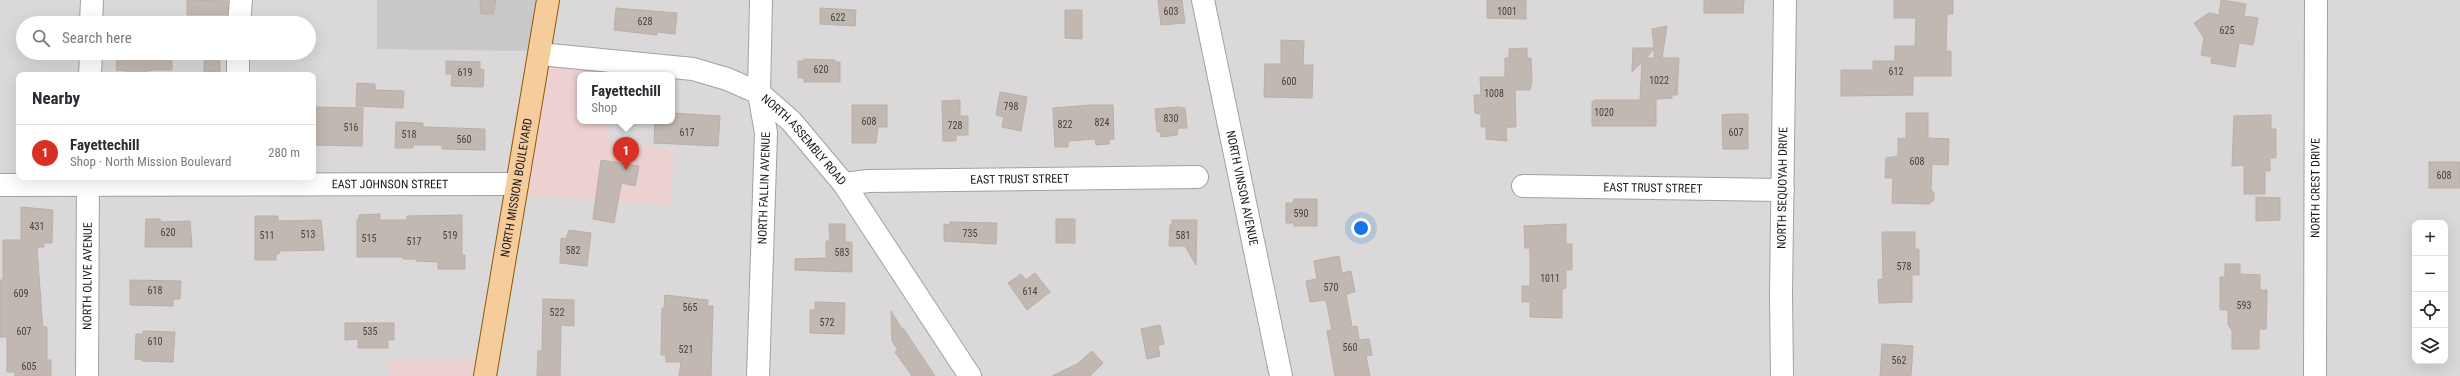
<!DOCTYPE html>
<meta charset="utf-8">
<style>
:root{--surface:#fff;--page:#f2f2f3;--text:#2b2b33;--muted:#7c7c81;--line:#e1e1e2;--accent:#d93025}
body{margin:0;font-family:"Roboto Condensed",sans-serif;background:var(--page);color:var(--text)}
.controls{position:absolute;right:12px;bottom:12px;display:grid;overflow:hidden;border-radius:8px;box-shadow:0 4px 16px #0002}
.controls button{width:36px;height:36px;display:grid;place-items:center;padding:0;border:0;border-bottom:1px solid var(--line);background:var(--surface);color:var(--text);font:20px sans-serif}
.you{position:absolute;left:1361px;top:228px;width:14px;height:14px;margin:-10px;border:3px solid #fff;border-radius:50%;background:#1a73e8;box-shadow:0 0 0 6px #1a73e833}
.badge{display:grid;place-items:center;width:26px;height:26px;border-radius:50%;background:var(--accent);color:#fff;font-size:13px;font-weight:700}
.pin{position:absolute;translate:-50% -33px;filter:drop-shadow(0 1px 2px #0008)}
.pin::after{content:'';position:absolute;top:21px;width:14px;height:12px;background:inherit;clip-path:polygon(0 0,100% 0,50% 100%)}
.popup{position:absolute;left:577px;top:72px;width:98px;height:52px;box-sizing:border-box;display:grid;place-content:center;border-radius:8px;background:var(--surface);filter:drop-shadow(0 1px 3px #0005);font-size:13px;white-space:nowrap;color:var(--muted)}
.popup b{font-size:15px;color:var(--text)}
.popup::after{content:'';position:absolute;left:50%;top:100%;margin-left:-8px;border:8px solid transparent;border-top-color:var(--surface)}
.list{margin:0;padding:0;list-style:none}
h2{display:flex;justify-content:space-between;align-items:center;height:52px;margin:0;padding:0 16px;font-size:17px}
h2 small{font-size:13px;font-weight:400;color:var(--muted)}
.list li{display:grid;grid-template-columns:26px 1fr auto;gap:12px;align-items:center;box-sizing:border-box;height:56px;padding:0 16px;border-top:1px solid var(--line)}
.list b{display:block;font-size:15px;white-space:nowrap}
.list p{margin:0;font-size:13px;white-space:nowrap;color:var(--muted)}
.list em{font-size:13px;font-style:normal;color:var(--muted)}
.icon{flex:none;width:22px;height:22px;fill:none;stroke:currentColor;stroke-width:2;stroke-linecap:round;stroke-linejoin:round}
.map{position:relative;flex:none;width:2460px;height:376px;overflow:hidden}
.search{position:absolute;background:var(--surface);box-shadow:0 4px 16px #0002;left:16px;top:16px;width:300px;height:44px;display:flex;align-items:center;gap:10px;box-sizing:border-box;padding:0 14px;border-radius:22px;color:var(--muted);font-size:15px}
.panel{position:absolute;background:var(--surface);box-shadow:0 4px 16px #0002;left:16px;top:72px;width:300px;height:108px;border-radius:8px}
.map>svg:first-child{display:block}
.residential{fill:#dad8d8;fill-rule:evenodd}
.commercial{fill:#edd1d1}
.religious{fill:#c9c9c9}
.building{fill:#c1b8b1;stroke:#bdaea5;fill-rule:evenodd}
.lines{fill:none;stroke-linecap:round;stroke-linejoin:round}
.minor-casing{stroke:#a2a2a2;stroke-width:24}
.major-casing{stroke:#8c5a07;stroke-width:24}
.minor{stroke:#fff;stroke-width:22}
.major{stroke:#f7cc9c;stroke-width:22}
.labels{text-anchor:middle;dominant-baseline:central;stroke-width:3;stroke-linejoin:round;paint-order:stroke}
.number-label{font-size:10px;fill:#444240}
.street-label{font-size:12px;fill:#1b1b1b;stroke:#fff}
</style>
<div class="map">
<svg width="2460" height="376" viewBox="0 0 2460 376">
<rect width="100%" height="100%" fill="#ede8e1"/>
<path class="residential" d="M0 0H377V49L548 0H2460V376H485L391 360 390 376H0ZM23 23H309V53H23ZM540 54 620 62 618 75H672V121H610L606 140 674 150 516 194ZM19 75H313V177H19ZM2415 223H2445V361H2415Z"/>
<g class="commercial">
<path d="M540 54 620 62 618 75H580V121H610L607 140 674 150 670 206 515 194Z"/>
<path d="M390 360H488L485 376H390Z"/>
</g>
<path class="religious" d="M377 0H548L540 51 377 49Z"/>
<g class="building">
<path d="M187 0 228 1 227 15H187Z"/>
<path d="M480 0H496L493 14H481Z"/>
<path d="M1158 0H1182L1185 23 1161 25Z"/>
<path d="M1487 0H1526V19L1487 18Z"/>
<path d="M1704 0H1744L1743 13H1704Z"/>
<path d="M1894 0H1953V14H1947L1946 51H1951V76H1913V95L1841 96V70H1873V61H1895V46H1915L1916 18H1894Z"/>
<path d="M2221 0 2246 4 2244 16 2258 18 2253 45 2239 43 2235 67 2211 63 2212 57 2201 55 2204 38 2194 23 2209 13 2219 15Z"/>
<path d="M616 8 677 13 675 34 657 32V35L614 30Z"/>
<path d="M820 8 856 10 855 26 820 24Z"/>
<path d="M1065 10H1082V39L1065 38Z"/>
<path d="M1667 26 1662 58H1679L1677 95H1672V98L1656 99V126H1592V102L1594 100H1640L1642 62 1632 72 1633 48H1654L1652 29ZM1654 49V58H1646Z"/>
<path d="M1281 40 1304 41 1303 65H1313L1312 98 1264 97 1265 64H1281Z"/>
<path d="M1527 48V58H1531L1532 81 1530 90H1515L1516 127H1506L1507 141 1486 139V127H1481V114L1475 113 1474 95H1481L1480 77H1505V58H1509V49Z"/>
<path d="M117 53H172V70H152L146 71V73H128V71L116 70Z"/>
<rect x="204" y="55" width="16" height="17"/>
<path d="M804 59 835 60V62H840V82H804V78H798V61H804Z"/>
<path d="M446 61 480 62V69L484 70 483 87 451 86 452 74H446Z"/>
<path d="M357 83 375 84V90L404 91 403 108 356 106Z"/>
<path d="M1000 92 1027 97 1021 131 1002 127 1004 117 996 115Z"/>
<path d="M960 100V116H968V135H956V141H943L942 101Z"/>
<path d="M852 105H887V127H878L876 143H852Z"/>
<path d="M1091 105H1113L1114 139H1109V144L1096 145 1095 139 1068 141V147H1055L1053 108Z"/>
<path d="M313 107 363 108 362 146 313 145Z"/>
<path d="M1178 107 1185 108 1187 128H1178L1177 135 1161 137 1160 132H1157L1155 109Z"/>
<path d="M672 113 720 116 718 146 654 143 655 121H672Z"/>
<path d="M1906 113H1928V138L1949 139 1948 165 1932 164 1931 190 1934 193V200L1929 204 1892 203 1893 178H1885L1886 158 1898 156V138L1906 139Z"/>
<path d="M1730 114H1748V149H1723L1722 115Z"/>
<path d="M2271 115V129H2276V158H2270V171H2265V194H2244V165L2232 166 2234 116Z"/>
<path d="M396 122 423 123V127L485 129V150L442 149V145H413V148H395Z"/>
<path d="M601 160 639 166 635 186 622 183 621 185 614 223 593 219Z"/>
<rect x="2429" y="162" width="31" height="26"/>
<path d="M2256 197 2280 198V220L2256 221Z"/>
<path d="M1294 199H1317V226H1294V223H1286V203H1293Z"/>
<path d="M21 207 53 210 52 243H44V247H37L42 318 43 327H47V360H51V376H15V372H7V337H0V280H3V240H21Z"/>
<path d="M380 214V220H407V216L462 215V255H465V269H438V262L416 261V259H403V257H357V220L359 219V215Z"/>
<path d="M255 216H278V221L321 220 324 250 279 251V254H276V260H255Z"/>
<path d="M146 219H160V222L190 221 192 247H145Z"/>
<rect x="1056" y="219" width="19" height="24"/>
<path d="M1172 220H1197L1196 265 1185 246H1169L1170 225H1172Z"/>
<path d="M950 222 997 223 996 244 944 241V224L950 225Z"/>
<path d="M829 224H845V242H852V272L795 270V259L826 258V241H830Z"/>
<path d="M1566 224V244H1572V270H1566V288L1562 289V318L1530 317V302H1522V286H1530V248H1525L1524 226Z"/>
<path d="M569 230 591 233 587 266 560 263 561 238 566 239Z"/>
<path d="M1882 232H1915V249H1919V275H1912V302L1879 303 1878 280 1883 279Z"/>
<path d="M1339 256 1342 273 1351 271 1355 292 1346 294 1352 327 1357 326 1359 340 1369 339 1372 355 1366 356 1370 376H1335L1327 331 1332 330 1326 300 1310 302 1306 281 1317 279 1314 261Z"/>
<path d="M2225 264H2240V274L2260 275V290H2267L2266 329H2259V349H2232V330L2228 325V310H2220V277H2225Z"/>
<path d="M1035 273 1050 292 1027 310 1008 283 1021 274 1026 280Z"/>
<path d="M130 280 181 281 180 299H173V306L130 305Z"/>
<path d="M665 295 708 300 707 306H713L711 376H679L681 362H666V355H661L662 308H664Z"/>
<path d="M543 299 574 300V326L561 325 560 376H537L538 351H542Z"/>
<path d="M815 302 845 303 844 334 810 333V310H815Z"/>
<path d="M891 311 902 329 903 328 935 376H912L895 352 898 350 892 341Z"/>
<path d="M345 323H394V340H388V348H358V339L345 340Z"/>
<path d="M1160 325 1164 344 1158 345 1160 356 1147 359 1141 329Z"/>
<path d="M143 331 175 332 173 362 142 361 141 359H135L136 334H143Z"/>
<path d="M1882 344 1913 346 1911 376H1880Z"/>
<path d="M1092 351 1103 363 1090 376H1052L1077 364Z"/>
</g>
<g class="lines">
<g class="minor-casing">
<g id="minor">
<path id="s1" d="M1203 0 1281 376"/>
<path d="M91 23 92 0"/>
<path d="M239 23 241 0"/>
<path id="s2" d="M540 54 693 69 727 79 759 93 791 121 844 184 970 376"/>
<path d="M90 75 91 53"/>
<path d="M238 75V53"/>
<path id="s3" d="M844 184 868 181 1197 177"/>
<path id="s4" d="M0 185 517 184"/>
<path id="s5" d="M1523 186 1783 190"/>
<path id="s6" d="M87 376 88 177"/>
<path id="s7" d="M758 376 766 133 759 93 761 0"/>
<path id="s8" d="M1782 376 1781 293 1785 0"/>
<path id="s9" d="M2315 376 2316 0"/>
</g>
</g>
<g class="major-casing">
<g id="major">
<path id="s10" d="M485 376 548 0"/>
</g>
</g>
<use href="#minor" class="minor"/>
<use href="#major" class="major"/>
</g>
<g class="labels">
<g class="number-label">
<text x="1171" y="11">603</text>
<text x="1507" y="11">1001</text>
<text x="838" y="17">622</text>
<text x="645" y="21">628</text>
<text x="2227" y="30">625</text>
<text x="821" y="69">620</text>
<text x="1896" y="71">612</text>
<text x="465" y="72">619</text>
<text x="1659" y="80">1022</text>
<text x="1289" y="81">600</text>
<text x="1494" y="93">1008</text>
<text x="1011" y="106">798</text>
<text x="1604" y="112">1020</text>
<text x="1171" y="118">830</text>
<text x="869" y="121">608</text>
<text x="1102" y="122">824</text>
<text x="1065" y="124">822</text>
<text x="955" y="125">728</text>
<text x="351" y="127">516</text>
<text x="687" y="132">617</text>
<text x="1736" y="132">607</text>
<text x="409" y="134">518</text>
<text x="464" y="139">560</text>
<text x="1917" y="161">608</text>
<text x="2444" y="175">608</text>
<text x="1301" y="213">590</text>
<text x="37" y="226">431</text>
<text x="168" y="232">620</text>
<text x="970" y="233">735</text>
<text x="308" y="234">513</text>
<text x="267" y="235">511</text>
<text x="450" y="235">519</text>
<text x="1183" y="235">581</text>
<text x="369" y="238">515</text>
<text x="414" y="241">517</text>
<text x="573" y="250">582</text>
<text x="842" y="252">583</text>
<text x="1904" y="266">578</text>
<text x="1550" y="278">1011</text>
<text x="1331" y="287">570</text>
<text x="155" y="290">618</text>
<text x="1030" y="291">614</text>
<text x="21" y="293">609</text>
<text x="2244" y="305">593</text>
<text x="690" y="307">565</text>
<text x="557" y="312">522</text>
<text x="827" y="322">572</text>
<text x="24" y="331">607</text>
<text x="370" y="331">535</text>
<text x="155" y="341">610</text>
<text x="1350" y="347">560</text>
<text x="686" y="349">521</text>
<text x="1899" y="360">562</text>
<text x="29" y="366">605</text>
</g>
<g class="street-label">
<text stroke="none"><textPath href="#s2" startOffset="289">NORTH ASSEMBLY ROAD</textPath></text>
<text stroke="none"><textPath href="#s3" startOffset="176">EAST TRUST STREET</textPath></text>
<text stroke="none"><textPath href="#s4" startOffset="390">EAST JOHNSON STREET</textPath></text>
<text stroke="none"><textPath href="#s10" startOffset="191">NORTH MISSION BOULEVARD</textPath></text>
<text stroke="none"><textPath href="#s7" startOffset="188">NORTH FALLIN AVENUE</textPath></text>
<text stroke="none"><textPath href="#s1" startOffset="192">NORTH VINSON AVENUE</textPath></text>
<text stroke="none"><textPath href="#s5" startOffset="130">EAST TRUST STREET</textPath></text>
<text stroke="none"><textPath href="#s8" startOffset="188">NORTH SEQUOYAH DRIVE</textPath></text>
<text stroke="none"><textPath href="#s9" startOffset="188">NORTH CREST DRIVE</textPath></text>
<text stroke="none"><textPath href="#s6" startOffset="100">NORTH OLIVE AVENUE</textPath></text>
</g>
</g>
</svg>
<div class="controls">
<button>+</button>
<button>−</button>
<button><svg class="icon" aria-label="locate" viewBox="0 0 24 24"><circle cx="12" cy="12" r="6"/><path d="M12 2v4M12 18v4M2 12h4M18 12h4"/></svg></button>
<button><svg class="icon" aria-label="layers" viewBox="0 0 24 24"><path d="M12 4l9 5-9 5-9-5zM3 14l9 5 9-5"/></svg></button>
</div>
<div class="you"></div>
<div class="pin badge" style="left:626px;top:170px">1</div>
<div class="popup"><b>Fayettechill</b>Shop</div>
<div class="search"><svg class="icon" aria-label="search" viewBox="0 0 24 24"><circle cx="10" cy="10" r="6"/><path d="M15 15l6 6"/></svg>Search here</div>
<section class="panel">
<h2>Nearby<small></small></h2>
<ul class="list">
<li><span class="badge">1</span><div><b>Fayettechill</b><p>Shop · North Mission Boulevard</p></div><em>280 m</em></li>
</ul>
</section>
</div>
